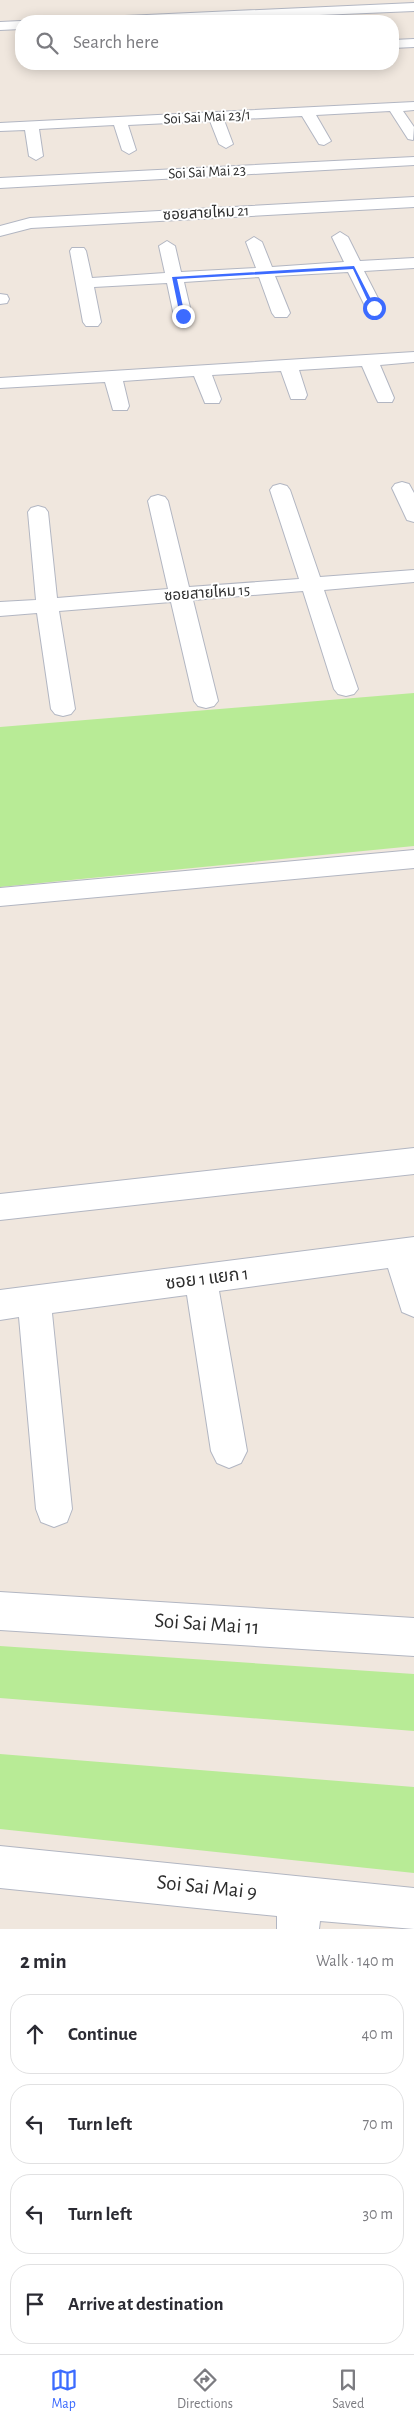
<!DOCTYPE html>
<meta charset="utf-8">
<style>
:root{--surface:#fff;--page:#f7f7f7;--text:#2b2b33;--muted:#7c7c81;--line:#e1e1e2;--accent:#3c6bff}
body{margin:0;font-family:"Alegreya Sans","Noto Sans Thai",sans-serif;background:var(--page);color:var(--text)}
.stop{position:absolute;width:15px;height:15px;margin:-11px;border:4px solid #3c6bff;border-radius:50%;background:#fff}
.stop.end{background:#3c6bff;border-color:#fff;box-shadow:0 1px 5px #0008}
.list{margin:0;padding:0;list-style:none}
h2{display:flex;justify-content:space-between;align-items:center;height:65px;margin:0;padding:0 20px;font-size:21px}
h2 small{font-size:16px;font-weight:400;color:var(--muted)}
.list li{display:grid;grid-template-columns:32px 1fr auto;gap:15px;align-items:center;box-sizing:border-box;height:80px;margin:0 10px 10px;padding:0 10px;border:1px solid var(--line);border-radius:20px}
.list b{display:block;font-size:19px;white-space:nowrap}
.list em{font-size:16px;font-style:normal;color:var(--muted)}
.icon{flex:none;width:28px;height:28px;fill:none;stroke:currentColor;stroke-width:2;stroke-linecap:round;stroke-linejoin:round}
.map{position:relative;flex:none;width:414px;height:1929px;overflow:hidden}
.search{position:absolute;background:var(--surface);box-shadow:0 2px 12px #0003;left:15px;right:15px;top:15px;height:55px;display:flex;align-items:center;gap:12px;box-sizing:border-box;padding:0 18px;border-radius:20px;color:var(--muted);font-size:19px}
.sheet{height:425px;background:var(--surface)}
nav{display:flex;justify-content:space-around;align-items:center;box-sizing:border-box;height:70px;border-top:1px solid var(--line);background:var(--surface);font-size:14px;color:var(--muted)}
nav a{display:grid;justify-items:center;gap:2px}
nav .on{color:var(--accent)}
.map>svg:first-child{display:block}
.green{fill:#b8eb96}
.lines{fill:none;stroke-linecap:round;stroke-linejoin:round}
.minor-casing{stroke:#b2b6c2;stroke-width:2}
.minor{fill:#fff;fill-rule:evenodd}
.route{fill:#3c6bff}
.labels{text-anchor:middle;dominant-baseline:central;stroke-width:4;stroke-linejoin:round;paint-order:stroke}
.far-street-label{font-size:15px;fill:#2d2d2d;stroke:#fff}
.street-label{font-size:18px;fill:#2d2d2d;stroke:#fff}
.near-street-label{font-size:21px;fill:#2d2d2d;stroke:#fff}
</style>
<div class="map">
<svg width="414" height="1929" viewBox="0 0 414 1929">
<rect width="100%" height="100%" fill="#f0e7de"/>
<g class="green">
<path d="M414 693V846L0 887V727Z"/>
<path d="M0 1646 414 1674V1731L0 1698Z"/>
<path d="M0 1754 414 1787V1873L0 1829Z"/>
</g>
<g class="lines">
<g class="minor-casing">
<g id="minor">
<path d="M414 3V11L180 21H97L103 17Z"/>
<path d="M21 21V29L0 30V22Z"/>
<path d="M414 39V47L393 48V40Z"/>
<path d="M414 102V110L403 111 414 127 413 140 408 139 390 111 316 115 331 141 324 145 319 144 302 116 224 120 233 144 226 148 219 144 210 121 128 125 136 150 129 154 122 150 114 125 39 129 43 156 36 160 29 156 25 130 0 131V123Z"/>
<path d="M414 157V165L0 188V178Z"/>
<path d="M414 197V207L31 228 0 236V226L30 218Z"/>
<path d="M340 232 348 237 360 261 414 258V268L364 271 383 308 380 312H368L348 272 275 276 290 313 287 317H275L272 313 259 277 184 282 192 316 189 320H177L174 316 167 283 94 287 101 322 98 326H86L83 322 70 251 72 248H84L86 251 92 278 165 273 159 246 167 241 175 246 181 272 256 268 246 242 254 237 262 242 272 267 344 262 332 237Z"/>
<path d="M0 294 7 295 9 299 7 303 0 304Z"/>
<path d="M414 352V362L380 365 394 398 392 402H378L376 398 362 366 299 370 307 395 305 399H291L281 371 212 375 221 399 219 403H205L194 376 123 381 129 406 127 410H113L105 382 0 388V378Z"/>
<path d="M402 482 409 484 414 493V522L407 520 392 488 395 484Z"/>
<path d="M280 484 287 486 290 490 320 577 414 570V582L324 590 358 689 354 694 346 696 338 694 334 689 303 591 193 600 218 701 214 706 206 708 198 706 194 701 171 602 59 611 75 709 71 714 63 716 55 714 51 709 37 613 0 616V602L36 600 28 512 31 508 38 506 45 508 48 512 57 598 168 589 148 501 151 497 158 495 165 497 168 501 189 587 299 579 270 490 273 486Z"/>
<path d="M414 850V868L0 906V888Z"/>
<path d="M414 1148V1174L0 1220V1194Z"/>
<path d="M414 1237V1317L402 1312 388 1268 219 1291 247 1451 241 1463 229 1468 217 1463 211 1451 187 1295 52 1313 72 1509 67 1522 54 1527 41 1522 36 1509 19 1317 0 1320V1290Z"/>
<path d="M0 1592 414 1618V1656L0 1630Z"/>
<path d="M0 1846 414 1888V1929L320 1921 319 1929H277V1916L0 1888Z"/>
</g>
</g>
<use href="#minor" class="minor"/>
</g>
<path class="route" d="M354 266 376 309 371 308 353 269 177 279 185 316 183 318 180 316 172 277Z"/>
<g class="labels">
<g class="far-street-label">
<text transform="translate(207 117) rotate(-3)">Soi Sai Mai 23/1</text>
<text transform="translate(207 172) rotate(-3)">Soi Sai Mai 23</text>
<text transform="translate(206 213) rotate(-3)">ซอยสายไหม 21</text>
<text transform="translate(207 593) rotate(-4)">ซอยสายไหม 15</text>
</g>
<g class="street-label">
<text transform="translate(207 1279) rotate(-7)">ซอย 1 แยก 1</text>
</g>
<g class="near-street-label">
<text transform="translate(207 1624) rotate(4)">Soi Sai Mai 11</text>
<text transform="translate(207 1887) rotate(6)">Soi Sai Mai 9</text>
</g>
</g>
</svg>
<div class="stop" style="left:374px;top:308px"></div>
<div class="stop end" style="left:183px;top:316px"></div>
<div class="search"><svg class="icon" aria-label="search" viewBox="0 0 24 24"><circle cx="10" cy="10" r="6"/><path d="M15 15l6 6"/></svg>Search here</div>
</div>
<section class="sheet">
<h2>2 min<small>Walk · 140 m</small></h2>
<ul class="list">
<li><svg class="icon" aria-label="ahead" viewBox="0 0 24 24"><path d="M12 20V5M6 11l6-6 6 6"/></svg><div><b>Continue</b></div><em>40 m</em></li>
<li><svg class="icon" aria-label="left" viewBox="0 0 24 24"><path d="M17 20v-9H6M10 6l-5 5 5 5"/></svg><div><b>Turn left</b></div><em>70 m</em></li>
<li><svg class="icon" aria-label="left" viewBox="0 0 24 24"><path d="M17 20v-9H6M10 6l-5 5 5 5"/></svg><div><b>Turn left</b></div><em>30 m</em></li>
<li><svg class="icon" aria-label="arrive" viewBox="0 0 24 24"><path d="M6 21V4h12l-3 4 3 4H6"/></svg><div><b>Arrive at destination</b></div></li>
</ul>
</section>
<nav>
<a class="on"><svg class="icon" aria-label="map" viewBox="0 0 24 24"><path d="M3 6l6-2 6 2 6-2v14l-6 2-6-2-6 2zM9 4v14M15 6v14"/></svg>Map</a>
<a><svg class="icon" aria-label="directions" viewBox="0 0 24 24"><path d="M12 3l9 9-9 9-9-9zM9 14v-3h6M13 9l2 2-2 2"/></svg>Directions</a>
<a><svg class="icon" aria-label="saved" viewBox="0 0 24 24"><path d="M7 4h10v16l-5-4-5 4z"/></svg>Saved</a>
</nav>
